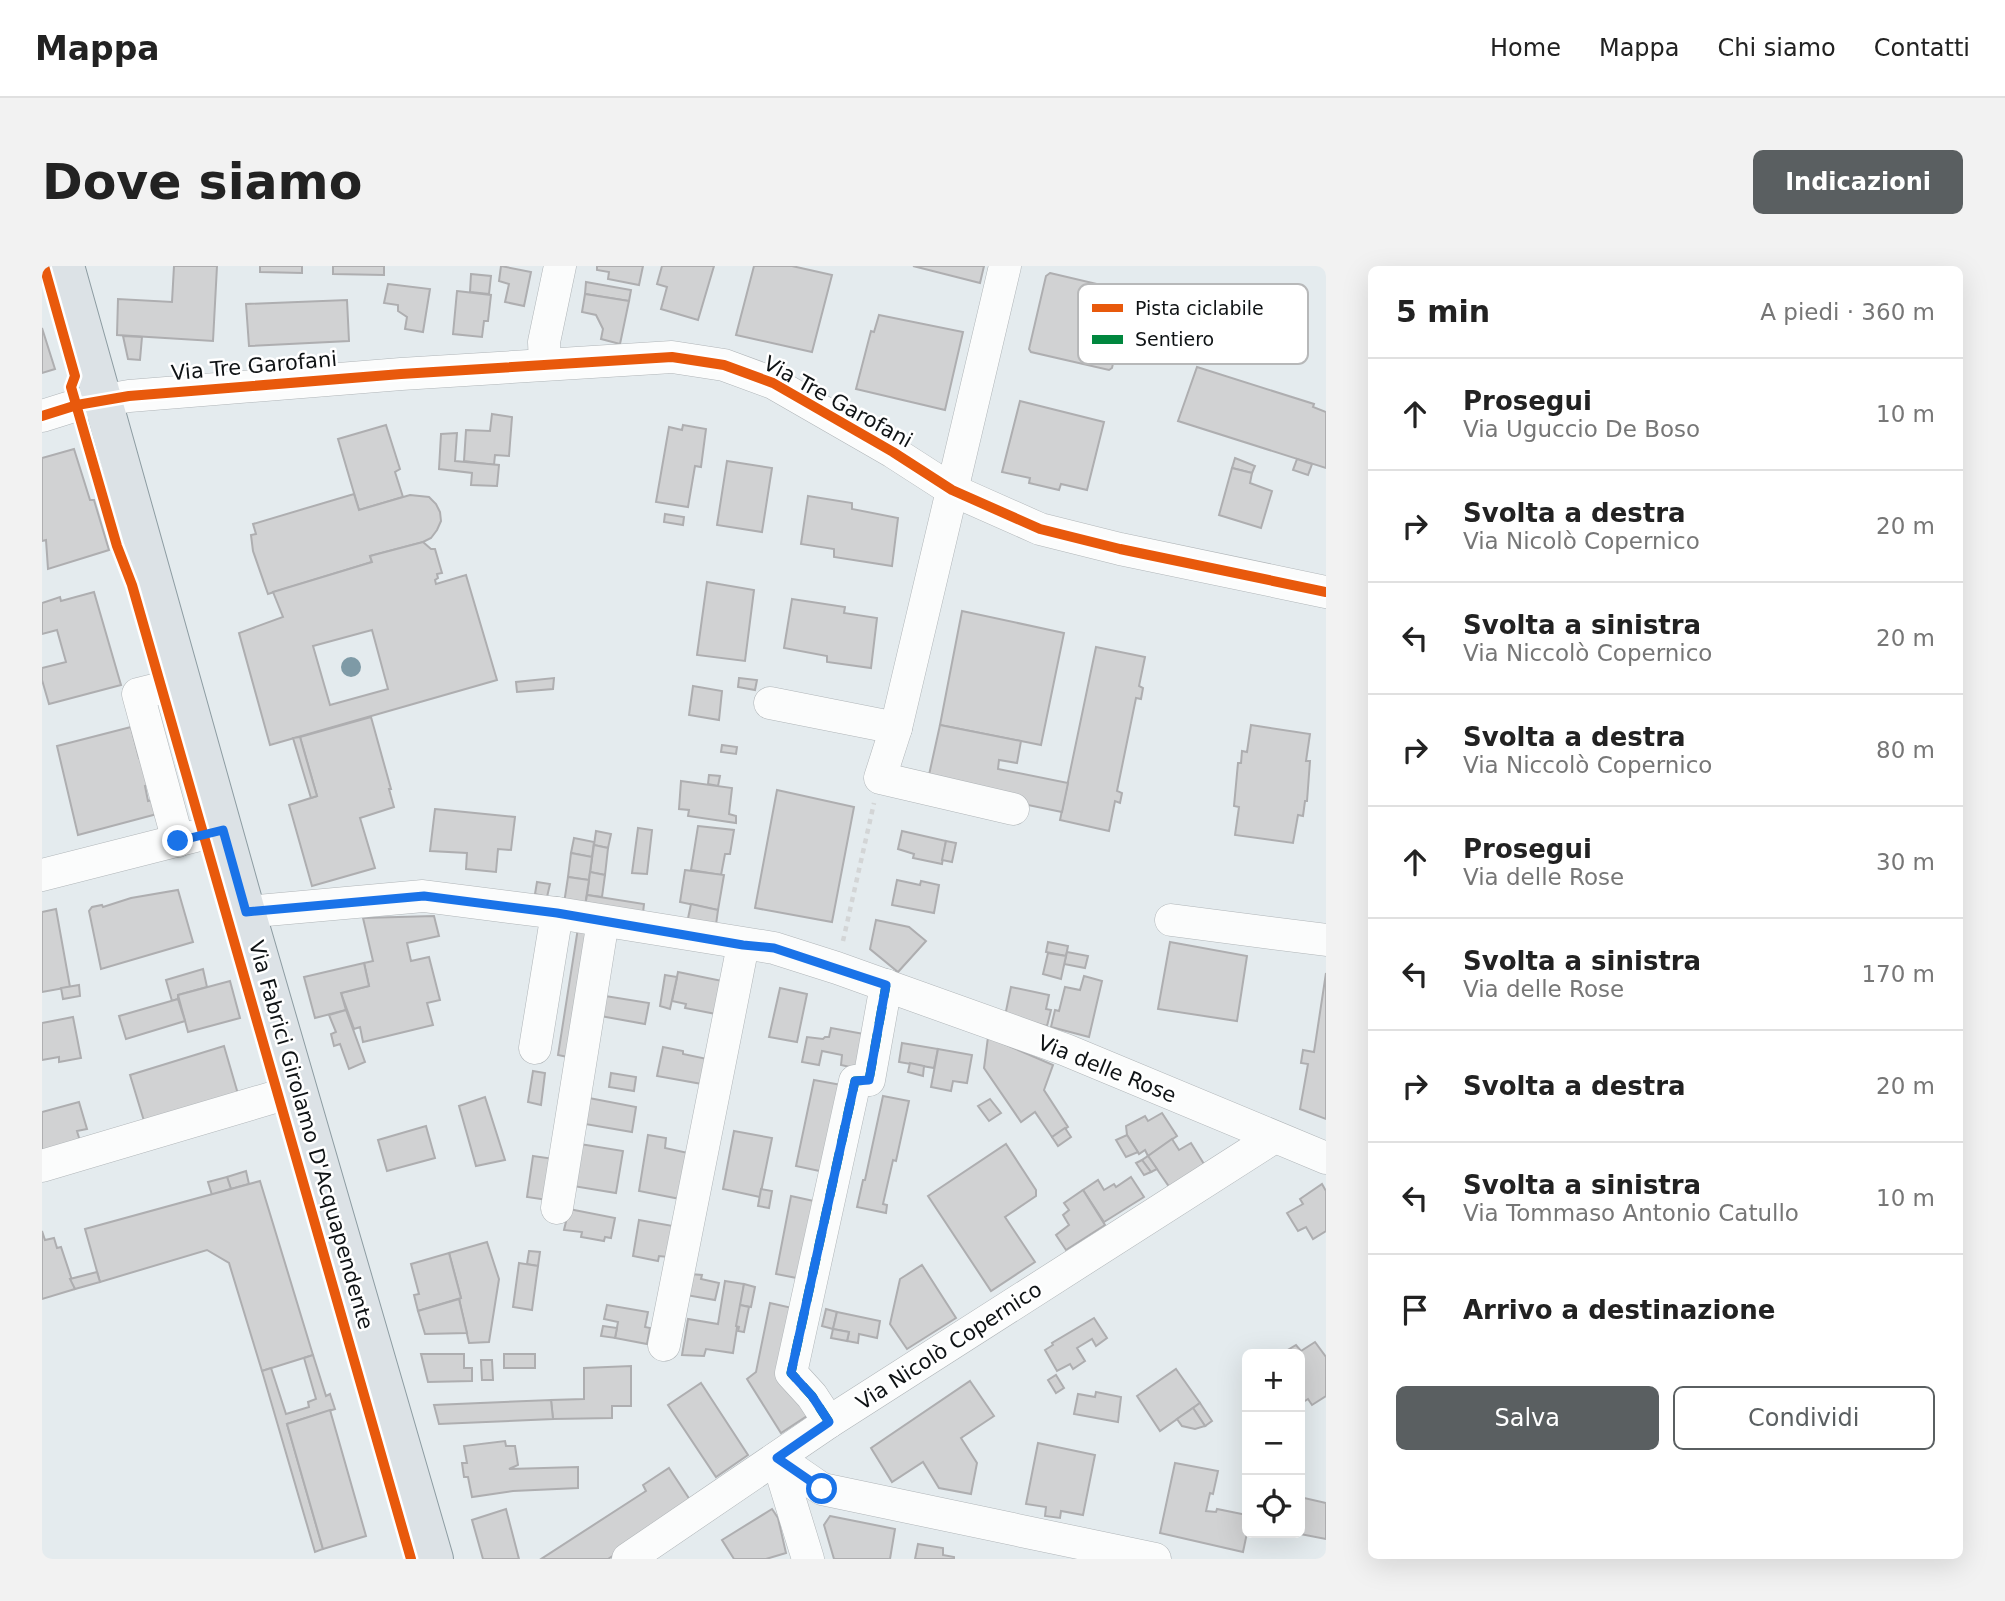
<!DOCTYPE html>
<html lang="it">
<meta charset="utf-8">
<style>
:root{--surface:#fff;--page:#f2f2f2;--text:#222;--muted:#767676;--line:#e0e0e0;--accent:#5a5f61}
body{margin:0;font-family:"DejaVu Sans",sans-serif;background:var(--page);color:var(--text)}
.controls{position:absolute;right:21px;bottom:21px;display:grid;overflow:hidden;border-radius:10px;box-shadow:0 7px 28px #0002}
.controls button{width:63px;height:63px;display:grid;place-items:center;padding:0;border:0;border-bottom:2px solid var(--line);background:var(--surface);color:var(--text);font:35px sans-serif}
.stop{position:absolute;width:21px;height:21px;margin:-16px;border:5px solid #1a73e8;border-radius:50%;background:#fff}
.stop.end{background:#1a73e8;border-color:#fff;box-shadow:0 2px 7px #0008}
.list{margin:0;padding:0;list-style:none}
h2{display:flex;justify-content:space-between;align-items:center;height:91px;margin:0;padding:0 28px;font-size:30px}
h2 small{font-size:23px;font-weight:400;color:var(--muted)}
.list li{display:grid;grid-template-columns:46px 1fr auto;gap:21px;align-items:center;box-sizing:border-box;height:112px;padding:0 28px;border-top:2px solid var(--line)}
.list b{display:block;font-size:26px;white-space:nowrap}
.list p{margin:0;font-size:23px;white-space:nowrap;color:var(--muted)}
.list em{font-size:23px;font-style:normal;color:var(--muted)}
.actions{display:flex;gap:14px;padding:21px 28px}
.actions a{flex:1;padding:16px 0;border:2px solid var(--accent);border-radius:10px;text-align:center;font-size:24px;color:var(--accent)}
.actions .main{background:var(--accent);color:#fff}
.icon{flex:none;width:38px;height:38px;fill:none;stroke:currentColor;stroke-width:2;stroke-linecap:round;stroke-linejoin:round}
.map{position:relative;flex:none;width:1284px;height:1293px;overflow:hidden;border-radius:10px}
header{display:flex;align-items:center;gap:42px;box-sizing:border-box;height:98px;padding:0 35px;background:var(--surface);border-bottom:2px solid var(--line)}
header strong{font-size:33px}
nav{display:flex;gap:38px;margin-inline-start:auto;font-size:24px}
.intro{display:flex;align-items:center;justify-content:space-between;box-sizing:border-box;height:168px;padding:0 42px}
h1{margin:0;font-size:49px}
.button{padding:18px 32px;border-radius:10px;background:var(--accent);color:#fff;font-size:24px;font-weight:700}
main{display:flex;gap:42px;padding:0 42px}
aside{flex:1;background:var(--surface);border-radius:10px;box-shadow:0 7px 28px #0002}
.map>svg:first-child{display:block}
.building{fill:#d1d2d3;stroke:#aeaeb0;stroke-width:2;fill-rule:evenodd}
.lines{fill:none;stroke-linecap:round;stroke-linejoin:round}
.minor-casing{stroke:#b0b5b8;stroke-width:33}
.major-casing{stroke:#8d9ca2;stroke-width:40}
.path{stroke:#d3d5d6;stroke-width:4.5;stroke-dasharray:5 5;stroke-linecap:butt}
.minor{stroke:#fbfcfc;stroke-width:32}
.major{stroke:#dce2e6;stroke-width:38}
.quiet{stroke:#00873e;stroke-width:9;stroke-dasharray:18 9;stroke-linecap:butt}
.cycleway-casing{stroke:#fff;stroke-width:15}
.cycleway{stroke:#e8590c;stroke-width:10}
.tree{fill:#7e9aa6}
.route{stroke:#1a73e8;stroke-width:9}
.labels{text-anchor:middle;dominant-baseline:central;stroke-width:5;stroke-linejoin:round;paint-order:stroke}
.street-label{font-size:21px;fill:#0f1315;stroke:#fff}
.key{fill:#fff;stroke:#b7b8b9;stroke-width:2}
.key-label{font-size:19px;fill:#0f1315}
</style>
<header>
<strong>Mappa</strong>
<nav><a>Home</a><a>Mappa</a><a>Chi siamo</a><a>Contatti</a></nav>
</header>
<div class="intro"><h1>Dove siamo</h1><a class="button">Indicazioni</a></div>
<main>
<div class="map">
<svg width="1284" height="1293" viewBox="0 0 1284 1293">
<rect width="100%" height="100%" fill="#e4ebee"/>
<g class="building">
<path d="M132 0H175L171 75 75 69 76 33 130 36Z"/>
<path d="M218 0H260V7L218 6Z"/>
<path d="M291 0H342V9L291 8Z"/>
<path d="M459 0 489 6 482 40 463 36 467 18 457 15Z"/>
<path d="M555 0H601L597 19 566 13 567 6 555 4Z"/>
<path d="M620 0H672L656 54 619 43 625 21 615 18Z"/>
<path d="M712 0H750L790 9 770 86 694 69Z"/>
<path d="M871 0H942L938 17Z"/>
<path d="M1008 7 1085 25 1087 29 1070 102 1067 104 989 86 987 83 1004 10Z"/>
<path d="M429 8 449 10 447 28 428 26Z"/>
<path d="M544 16 589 24 587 35 543 28Z"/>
<path d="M346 18 388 23 381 66 363 63 365 51 356 45V39L342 37Z"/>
<path d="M415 25 449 29 446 55H442L440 71 411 68Z"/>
<path d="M543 28 587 35 578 78 559 73 561 63 554 49 540 46Z"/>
<path d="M305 34 307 75 207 80 204 38Z"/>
<path d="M837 49 921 66 903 144 814 123 829 65 832 66Z"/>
<path d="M0 62 13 103 0 107Z"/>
<path d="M81 70 100 71 98 94 86 93Z"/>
<path d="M1155 101 1272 138 1271 141 1284 146V202L1136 155Z"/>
<path d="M978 135 1062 156 1045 224 1019 218 1017 224 987 217 988 212 960 206Z"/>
<path d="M450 148 470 151 467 190 453 189 452 199 422 195 424 164 448 165Z"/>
<path d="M344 159 358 203 353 206 361 231 317 244 296 173Z"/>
<path d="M641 159 664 163 659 201 653 200 646 241 614 236 627 161 640 164Z"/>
<path d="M415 167 413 195 457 199 455 220 429 219 430 207 397 203 399 168Z"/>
<path d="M32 183 48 234H52L67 284 6 303 4 274 0 275V192Z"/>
<path d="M1193 192 1213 200 1210 207 1190 202Z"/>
<path d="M1255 193 1270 198 1266 209 1251 204Z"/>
<path d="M685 195 730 202 720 266 675 259Z"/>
<path d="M1190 202 1210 207 1208 217 1230 225 1219 262 1177 249Z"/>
<path d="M312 228 317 244 368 229 387 231 394 238 398 246 399 255 395 264 389 272 381 276 328 290 330 296 226 328 211 285 209 269 214 268 211 258Z"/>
<path d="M766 230 810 237V243L856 252 850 300 792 291V283L759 278Z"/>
<path d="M623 248 642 251 641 259 622 256Z"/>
<path d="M381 276 389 283H393L400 307 395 308 396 312 393 314 394 318 424 309 455 414 228 479 197 367 241 351 231 326 330 296 328 290ZM330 364 346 423 288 439 271 380Z"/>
<path d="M665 316 712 324 703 395 655 389Z"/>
<path d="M52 326 79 419 7 438 0 414V402L24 396 15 364 0 368V337L18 331 19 335Z"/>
<path d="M750 333 803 341 802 347 835 352 829 402 785 396V390L742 382Z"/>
<path d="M920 345 1022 367 999 479 898 459Z"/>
<path d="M1054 381 1103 391 1097 420 1101 422 1099 433 1094 432 1075 525 1080 527 1078 537 1073 535 1067 565 1018 554Z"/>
<path d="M512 412 511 423 475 426 474 416Z"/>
<path d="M697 412 715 414 713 424 696 421Z"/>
<path d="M651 420 680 425 677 454 647 449Z"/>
<path d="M329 451 349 523H347L352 541 318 552 333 602 270 620 247 539 275 530 258 471Z"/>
<path d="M898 459 979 475 975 497 957 494 956 503 1026 517 1020 546 885 518Z"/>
<path d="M1209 459 1268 468 1264 495H1268L1265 535H1263L1261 550 1256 549 1251 577 1193 569 1197 541 1192 540 1196 497H1199L1200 485 1205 486Z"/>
<path d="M89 461 97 492H102L108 519 103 520 106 535 111 534 115 548 36 569 15 480Z"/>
<path d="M258 471 275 530 269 532 251 472Z"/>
<path d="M680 479 695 481 694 488 679 486Z"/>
<path d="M667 509 678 510 676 520 666 518Z"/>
<path d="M639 515 690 522 687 548 694 550V557L646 550 647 544 637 543Z"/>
<path d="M735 524 812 541 790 656 713 642Z"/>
<path d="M393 543 473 551 469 584 456 583 454 606 424 603 425 587 388 585Z"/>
<path d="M656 560 692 564 688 588H683L679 609 649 604Z"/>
<path d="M596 562 610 564 605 608 590 607Z"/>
<path d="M554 565 569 568 566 582 552 579Z"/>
<path d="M860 565 904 575 900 598 871 592 872 588 856 583Z"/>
<path d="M532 572 552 576 550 591 529 587Z"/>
<path d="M904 575 914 577 910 596 900 594Z"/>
<path d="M552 579 566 582 563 609 548 606Z"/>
<path d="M529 587 550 591 547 614 526 611Z"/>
<path d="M643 604 682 609 676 644 638 636Z"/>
<path d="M548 606 563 609 560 631 545 629Z"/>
<path d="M526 611 547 614 542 646 521 644Z"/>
<path d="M855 614 878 619 879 615 897 619 892 647 850 639Z"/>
<path d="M495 616 508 618 505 631 493 628Z"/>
<path d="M136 624 151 676 59 703 47 645 50 641 60 639 61 641 89 632Z"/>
<path d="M545 629 602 638 600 655 542 646Z"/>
<path d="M649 638 676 644 673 666 644 662Z"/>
<path d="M14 643 28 721 0 726V646Z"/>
<path d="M392 650 397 670 365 677 369 695 387 691 398 734 385 737 391 759 321 776 318 761 312 763 299 727 327 720 322 697 331 695 321 652Z"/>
<path d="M834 654 867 661 884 675 856 706 828 683Z"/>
<path d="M536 662 555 667 535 793 516 789Z"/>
<path d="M1006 676 1026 680 1024 690 1004 686Z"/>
<path d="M1128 676 1205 690 1195 755 1116 743Z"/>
<path d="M1025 686 1046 690 1043 702 1022 698Z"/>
<path d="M1006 687 1024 690 1019 713 1001 708Z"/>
<path d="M322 697 327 720 299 727 304 744 273 752 262 711Z"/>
<path d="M161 703 165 721 136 729V733L130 735 124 714Z"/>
<path d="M636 706 690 717 684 750 643 742 644 738 630 735Z"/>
<path d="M1284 707V853L1258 843 1266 798 1259 797 1261 784 1272 786Z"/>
<path d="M623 709 635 711 628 743 618 740Z"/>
<path d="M1042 710 1060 715 1047 771 1009 761 1013 744 1017 745 1023 721 1038 724Z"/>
<path d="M188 715 198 752 146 766 136 729Z"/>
<path d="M37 719 38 730 21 733 19 722Z"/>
<path d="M969 721 1007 729 1004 743 1009 744 1005 760 963 750Z"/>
<path d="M738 722 765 728 755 776 727 771Z"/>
<path d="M557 729 607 737 603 758 553 749Z"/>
<path d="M136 733 143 755 84 773 77 750Z"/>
<path d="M304 744 323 796 307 803 298 778 292 780 289 768 294 766 287 749Z"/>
<path d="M31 751 39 792 17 796V791L0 794V757Z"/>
<path d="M789 762 833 770 826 805 799 799 800 789 780 785 777 799 760 796 765 771 781 773 783 771H787Z"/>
<path d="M946 771 1011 799 1002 824 1026 861 1010 871 993 846 979 856 942 802Z"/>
<path d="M860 777 896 783 892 802 857 796Z"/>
<path d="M182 780 196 828 102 855 88 809Z"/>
<path d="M621 781 641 785V788L665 793 660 818 615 810Z"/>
<path d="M896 783 930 789 925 817 911 815 909 825 889 821Z"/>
<path d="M868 797 882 800 881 810 866 806Z"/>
<path d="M491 805 503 807 499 839 486 836Z"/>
<path d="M569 807 594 811 592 825 567 821Z"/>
<path d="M772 814 805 820 787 907 754 900Z"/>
<path d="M841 830 867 835 854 895 851 894 841 938 845 939 844 947 815 941 821 914H823Z"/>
<path d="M443 831 463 894 434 900 417 840Z"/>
<path d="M547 832 594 841 590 866 543 858Z"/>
<path d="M948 833 959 847 947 855 936 840Z"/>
<path d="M37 836 45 863 35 865 38 875 0 886V846Z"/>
<path d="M1120 847 1135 870 1106 890 1103 884 1097 888 1085 869 1084 860 1103 850 1106 855Z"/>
<path d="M384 860 393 892 345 905 336 874Z"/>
<path d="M1023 862 1029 871 1016 880 1010 871Z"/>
<path d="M692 865 730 872 718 931 681 923Z"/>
<path d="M606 869 624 872 623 882 646 887 638 933 597 925Z"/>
<path d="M1085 869 1096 886 1084 891 1074 874Z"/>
<path d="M1130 873 1137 884 1149 877 1162 898 1128 922 1106 890Z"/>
<path d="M538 878 581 885 574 927 531 920Z"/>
<path d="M964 878 994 924V930L963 951 993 996 949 1025 886 930Z"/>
<path d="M491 890 519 894 513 935 485 931Z"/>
<path d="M1106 890 1115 903 1109 906 1100 894Z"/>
<path d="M1100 894 1109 906 1102 909 1094 897Z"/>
<path d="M204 905 207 918 189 923 185 911Z"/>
<path d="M185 911 189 923 170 929 166 916Z"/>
<path d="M1089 911 1102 931 1062 956 1041 924 1056 914 1062 924 1072 918 1074 921Z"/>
<path d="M218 915 271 1089 220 1105 187 997 165 984 58 1016 43 963Z"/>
<path d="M1280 918 1284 925V965L1271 973 1264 961 1256 965 1245 947 1261 938 1258 933Z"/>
<path d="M719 923 730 925 727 942 716 940Z"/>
<path d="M1041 924 1063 959 1024 984 1014 969 1027 959 1021 949 1027 944 1022 937Z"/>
<path d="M749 930 781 937 765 1014 734 1008Z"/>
<path d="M527 943 573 952 569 972 563 971 562 975 539 971 540 966 522 964Z"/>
<path d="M597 954 631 960 626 991 617 990 616 995 591 990Z"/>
<path d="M0 965 3 974 12 972 15 982 19 981 33 1023 0 1033Z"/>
<path d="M445 976 457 1013 447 1076 427 1077 417 1033 419 1032 407 987Z"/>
<path d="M487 985 498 986 496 1000 485 998Z"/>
<path d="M407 987 419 1032 376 1045 372 1029 377 1028 369 998Z"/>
<path d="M477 997 496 1000 490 1044 471 1041Z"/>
<path d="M880 999 914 1052 865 1083 848 1058 858 1013Z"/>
<path d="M55 1006 58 1016 33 1023 28 1013Z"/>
<path d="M648 1008 660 1009 659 1013 677 1017 673 1034 644 1029Z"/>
<path d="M683 1015 702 1018 691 1087 664 1083 662 1090 640 1089 646 1053 676 1058Z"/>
<path d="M702 1018 713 1021 709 1041 698 1039Z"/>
<path d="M417 1033 425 1067 383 1068 376 1045Z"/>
<path d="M728 1037 759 1044 771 1146 739 1167 705 1113 714 1106Z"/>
<path d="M565 1039 606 1046 603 1061 608 1062 605 1078 573 1072 576 1056 562 1053Z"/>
<path d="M698 1039 707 1041 702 1066 696 1065 697 1061 694 1060Z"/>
<path d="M784 1043 795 1046 791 1063 780 1060Z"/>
<path d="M795 1046 838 1055 835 1072 817 1068 816 1077 805 1075 807 1066 791 1063Z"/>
<path d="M1052 1052 1065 1072 1054 1080 1050 1073 1035 1082 1043 1095 1031 1103 1028 1098 1015 1105 1003 1084 1011 1079 1010 1077Z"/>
<path d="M561 1060 575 1062 573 1072 559 1070Z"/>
<path d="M791 1063 807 1066 805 1075 789 1072Z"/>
<path d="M1273 1076 1284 1091V1130L1270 1139 1266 1133 1258 1138V1088H1239L1254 1079 1259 1085Z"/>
<path d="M379 1088H422V1102H430V1115L386 1116Z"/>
<rect x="462" y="1088" width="31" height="14"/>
<path d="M271 1089 284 1130 288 1128 293 1143 245 1158 281 1283 273 1286 220 1105 229 1102 244 1148 267 1141 266 1136 274 1133 262 1092Z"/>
<path d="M439 1094H450L451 1114H440Z"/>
<path d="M589 1100V1140H570V1152L511 1153 509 1134 542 1133V1102Z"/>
<path d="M1134 1103 1158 1137 1118 1165 1095 1130Z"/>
<path d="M1014 1109 1022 1122 1014 1127 1006 1114Z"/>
<path d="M928 1115 952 1150 919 1172 935 1197 929 1228 897 1222 881 1196 850 1216 829 1182Z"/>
<path d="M659 1117 706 1189 674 1211 626 1139Z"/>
<path d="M1054 1126 1079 1131 1076 1156 1032 1148 1036 1128 1053 1131Z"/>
<path d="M509 1134 511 1153 397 1158 392 1139Z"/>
<path d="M1158 1137 1170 1155 1163 1160 1151 1142Z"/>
<path d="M1151 1142 1163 1160 1153 1163 1140 1160 1135 1153Z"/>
<path d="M288 1144 324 1270 281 1283 245 1158Z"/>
<path d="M463 1175 464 1180H473L476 1199 467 1203 536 1201V1222L471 1225 430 1231 426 1211H422L420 1197H425L422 1180Z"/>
<path d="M996 1177 1053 1189 1041 1249 1019 1245 1018 1252 1003 1250 1004 1241 984 1238Z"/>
<path d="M1133 1197 1176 1205 1171 1228 1168 1227 1164 1245 1174 1246 1175 1243 1205 1249V1267L1201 1286 1118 1267Z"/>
<path d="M627 1202 650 1237 566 1293H499L604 1225 601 1219Z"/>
<path d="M1258 1229 1262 1230V1232L1284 1237V1273L1253 1267H1258Z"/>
<path d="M464 1243 477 1293H441L430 1254Z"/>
<path d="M730 1243 736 1252 744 1287 724 1293H692L680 1274Z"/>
<path d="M788 1250 853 1263 848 1293H792L782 1259Z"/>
<path d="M876 1278 901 1282V1289L912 1291V1293H873Z"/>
</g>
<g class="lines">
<g class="minor-casing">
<g id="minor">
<path d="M503 98 502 76 518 0"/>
<path d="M0 150 35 139 87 130 359 108 630 91 682 99 731 117 851 186 910 224 998 263 1078 283 1284 326"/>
<path d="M728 437 854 462 963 0"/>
<path d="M854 462 838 512 971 543"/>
<path d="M136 575 96 428 140 417"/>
<path d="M0 609 181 563"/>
<path d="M204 646 381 630 515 647 732 682 795 702 1024 784 1284 892"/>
<path d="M1129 654 1284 674"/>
<path d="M493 782 515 647"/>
<path d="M0 900 236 830"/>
<path d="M515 942 561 655"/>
<path d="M622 1079 701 679"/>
<path d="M787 1156 770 1130 749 1107 813 815 827 814 844 719"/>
<path d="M735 1192 780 1223 1113 1293"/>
<path d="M735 1192 766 1293"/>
<path d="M586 1293 787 1156 1231 872"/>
</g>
</g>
<g class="major-casing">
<path id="major" d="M23 0 204 646 392 1293"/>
</g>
<path class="path" d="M801 675 832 537"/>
<use href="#minor" class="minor"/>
<use href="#major" class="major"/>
<path class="quiet" d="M787 1156 770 1130 749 1107 813 815 827 814 844 719"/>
<g class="cycleway-casing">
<g id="cycleway">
<path d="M2 0 33 110 29 121 75 280 90 319 369 1293"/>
<path d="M0 150 35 139 87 130 359 108 630 91 682 99 731 117 851 186 910 224 998 263 1078 283 1284 326"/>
</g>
</g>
<use href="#cycleway" class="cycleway"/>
</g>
<circle class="tree" cx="309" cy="401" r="10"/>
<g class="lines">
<path class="route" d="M136 575 181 564 204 646 382 630 515 647 701 679 732 682 844 719 827 814 813 815 749 1107 770 1130 787 1156 735 1192 780 1223"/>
</g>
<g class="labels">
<g class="street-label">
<text transform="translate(212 100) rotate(-5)">Via Tre Garofani</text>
<text transform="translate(796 136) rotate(29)">Via Tre Garofani</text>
<text transform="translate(1065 803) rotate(22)">Via delle Rose</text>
<text transform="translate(269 869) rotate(74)">Via Fabrici Girolamo D'Acquapendente</text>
<text transform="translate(907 1080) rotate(-33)">Via Nicolò Copernico</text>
</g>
</g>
<rect x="1036" y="18" width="230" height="80" rx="10" class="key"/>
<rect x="1050" y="38" width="31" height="8" fill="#e8590c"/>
<rect x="1050" y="69" width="31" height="9" fill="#00873e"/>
<g class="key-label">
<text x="1093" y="49">Pista ciclabile</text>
<text x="1093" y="80">Sentiero</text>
</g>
</svg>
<div class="controls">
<button>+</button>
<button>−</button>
<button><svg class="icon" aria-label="locate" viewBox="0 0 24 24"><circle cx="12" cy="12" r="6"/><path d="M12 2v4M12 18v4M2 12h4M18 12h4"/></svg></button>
</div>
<div class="stop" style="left:780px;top:1223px"></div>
<div class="stop end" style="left:136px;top:575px"></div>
</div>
<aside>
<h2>5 min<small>A piedi · 360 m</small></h2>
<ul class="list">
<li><svg class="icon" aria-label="ahead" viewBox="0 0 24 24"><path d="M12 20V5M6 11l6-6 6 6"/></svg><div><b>Prosegui</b><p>Via Uguccio De Boso</p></div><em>10 m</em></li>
<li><svg class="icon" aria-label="right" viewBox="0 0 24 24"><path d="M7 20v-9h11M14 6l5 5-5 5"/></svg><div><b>Svolta a destra</b><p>Via Nicolò Copernico</p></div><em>20 m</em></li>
<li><svg class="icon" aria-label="left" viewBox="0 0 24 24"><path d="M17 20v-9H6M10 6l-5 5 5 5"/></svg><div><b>Svolta a sinistra</b><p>Via Niccolò Copernico</p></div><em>20 m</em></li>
<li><svg class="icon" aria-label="right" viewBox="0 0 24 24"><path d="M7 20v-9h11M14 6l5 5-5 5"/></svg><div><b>Svolta a destra</b><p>Via Niccolò Copernico</p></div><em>80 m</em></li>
<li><svg class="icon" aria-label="ahead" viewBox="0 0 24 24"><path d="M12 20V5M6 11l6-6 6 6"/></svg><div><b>Prosegui</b><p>Via delle Rose</p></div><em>30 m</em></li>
<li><svg class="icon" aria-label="left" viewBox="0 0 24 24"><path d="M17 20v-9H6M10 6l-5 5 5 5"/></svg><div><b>Svolta a sinistra</b><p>Via delle Rose</p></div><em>170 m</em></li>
<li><svg class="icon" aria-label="right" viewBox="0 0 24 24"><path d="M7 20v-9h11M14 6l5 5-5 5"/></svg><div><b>Svolta a destra</b></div><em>20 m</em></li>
<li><svg class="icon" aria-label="left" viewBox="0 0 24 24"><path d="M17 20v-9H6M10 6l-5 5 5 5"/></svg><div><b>Svolta a sinistra</b><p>Via Tommaso Antonio Catullo</p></div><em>10 m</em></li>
<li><svg class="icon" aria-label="arrive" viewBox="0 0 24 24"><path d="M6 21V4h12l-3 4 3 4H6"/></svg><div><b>Arrivo a destinazione</b></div></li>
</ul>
<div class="actions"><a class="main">Salva</a><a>Condividi</a></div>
</aside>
</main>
